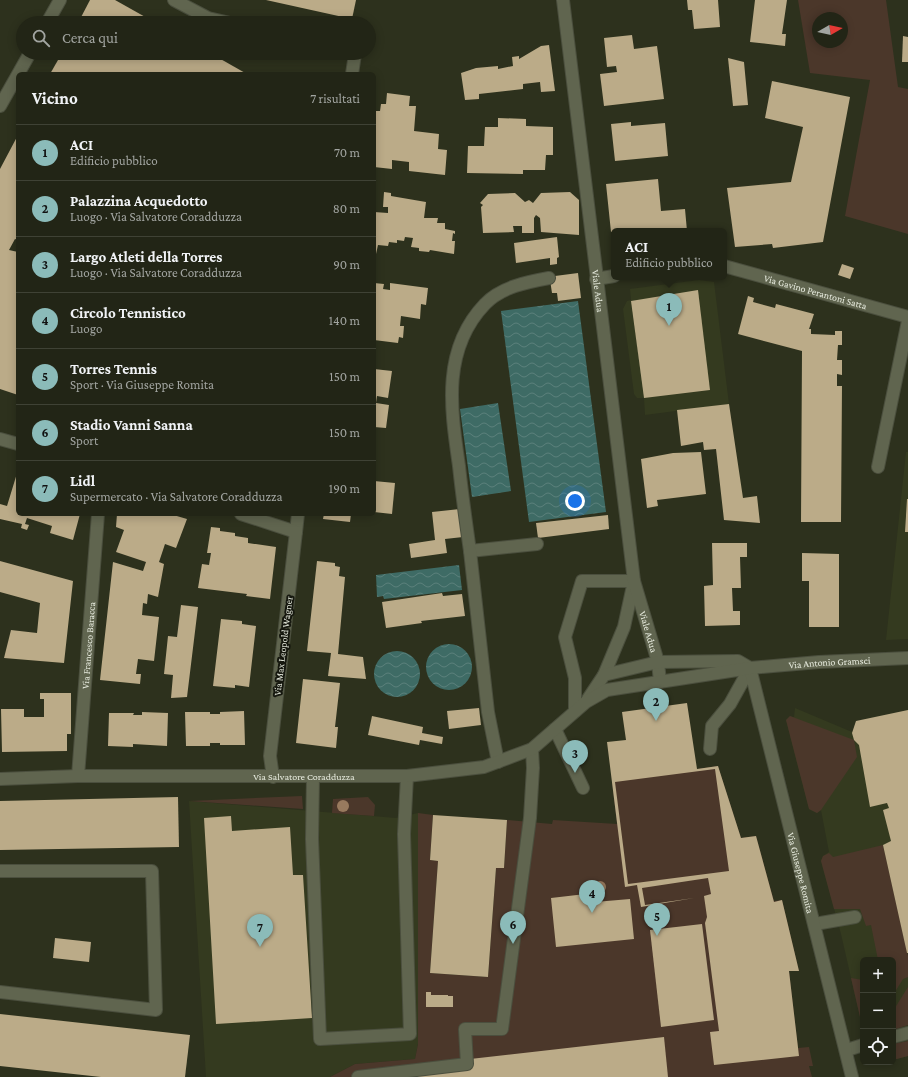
<!DOCTYPE html>
<html lang="it">
<meta charset="utf-8">
<style>
:root{--surface:#222516;--page:#2e3123;--text:#f1f3f6;--muted:#a2a5a1;--line:#3f4235;--accent:#8bbbb9}
body{margin:0;font-family:"Crimson Pro",serif;background:var(--page);color:var(--text)}
.controls{position:absolute;right:12px;bottom:12px;display:grid;overflow:hidden;border-radius:6px;box-shadow:0 2px 10px #0003}
.controls button{width:36px;height:36px;display:grid;place-items:center;padding:0;border:0;border-bottom:1px solid var(--line);background:var(--surface);color:var(--text);font:20px sans-serif}
.compass{position:absolute;left:812px;top:12px;width:36px;height:36px;border-radius:50%;background:var(--surface);box-shadow:0 2px 10px #0003;rotate:81deg}
.you{position:absolute;left:575px;top:501px;width:14px;height:14px;margin:-10px;border:3px solid #fff;border-radius:50%;background:#1a73e8;box-shadow:0 0 0 6px #1a73e833}
.badge{display:grid;place-items:center;width:26px;height:26px;border-radius:50%;background:var(--accent);color:#111;font-size:13px;font-weight:700}
.pin{position:absolute;translate:-50% -33px;filter:drop-shadow(0 1px 2px #0008)}
.pin::after{content:'';position:absolute;top:21px;width:14px;height:12px;background:inherit;clip-path:polygon(0 0,100% 0,50% 100%)}
.popup{position:absolute;left:611px;top:228px;width:116px;height:52px;box-sizing:border-box;display:grid;place-content:center;border-radius:6px;background:var(--surface);filter:drop-shadow(0 1px 3px #0005);font-size:13px;white-space:nowrap;color:var(--muted)}
.popup b{font-size:15px;color:var(--text)}
.popup::after{content:'';position:absolute;left:50%;top:100%;margin-left:-8px;border:8px solid transparent;border-top-color:var(--surface)}
.list{margin:0;padding:0;list-style:none}
h2{display:flex;justify-content:space-between;align-items:center;height:52px;margin:0;padding:0 16px;font-size:17px}
h2 small{font-size:13px;font-weight:400;color:var(--muted)}
.list li{display:grid;grid-template-columns:26px 1fr auto;gap:12px;align-items:center;box-sizing:border-box;height:56px;padding:0 16px;border-top:1px solid var(--line)}
.list b{display:block;font-size:15px;white-space:nowrap}
.list p{margin:0;font-size:13px;white-space:nowrap;color:var(--muted)}
.list em{font-size:13px;font-style:normal;color:var(--muted)}
.icon{flex:none;width:22px;height:22px;fill:none;stroke:currentColor;stroke-width:2;stroke-linecap:round;stroke-linejoin:round}
.map{position:relative;flex:none;width:908px;height:1077px;overflow:hidden}
.search{position:absolute;background:var(--surface);box-shadow:0 2px 10px #0003;left:16px;top:16px;width:360px;height:44px;display:flex;align-items:center;gap:10px;box-sizing:border-box;padding:0 14px;border-radius:22px;color:var(--muted);font-size:15px}
.panel{position:absolute;background:var(--surface);box-shadow:0 2px 10px #0003;left:16px;top:72px;width:360px;height:444px;border-radius:6px}
.map>svg:first-child{display:block}
.built{fill:#343a1f}
.grass{fill:#4b372a;fill-rule:evenodd}
.water{fill:url(#water-waves)}
.building{fill:#bbab88;fill-rule:evenodd}
.lines{fill:none;stroke-linecap:round;stroke-linejoin:round}
.lane-casing{stroke:#4b4f3e;stroke-width:14}
.street-casing{stroke:#4b4f3e;stroke-width:14}
.secondary-casing{stroke:#4b4f3e;stroke-width:14}
.lane{stroke:#60654f;stroke-width:12}
.street{stroke:#60654f;stroke-width:12}
.secondary{stroke:#60654f;stroke-width:12}
.tree{fill:#987a5e}
.labels{text-anchor:middle;dominant-baseline:central;stroke-width:4;stroke-linejoin:round;paint-order:stroke}
.street-label{font-size:10px;fill:#e6eadd;stroke:#16180f}
</style>
<div class="map">
<svg width="908" height="1077" viewBox="0 0 908 1077">
<defs>
<pattern id="water-waves" width="16" height="10" patternUnits="userSpaceOnUse"><rect width="16" height="10" fill="#3e6b65"/><path d="M0 5q4-4 8 0t8 0" fill="none" stroke="#5a807b"/></pattern>
</defs>
<rect width="100%" height="100%" fill="#2d311d"/>
<g class="built">
<path d="M699 280 714 282 729 404 645 415 644 398H637L634 394 623 309 627 301 631 300 630 289Z"/>
<path d="M906 452H908V639L886 640Z"/>
<path d="M795 708 852 732 908 710V1056L893 1060V960H863V1030L841 934 821 861 823 856 829 852 821 810 817 813 809 809 786 720 790 716 794 717Z"/>
<path d="M189 801 396 818 418 813V1044L415 1059 355 1064 330 1077H206Z"/>
</g>
<g class="grass">
<path d="M798 0H886L898 87 908 89V234L845 216 870 80 810 73ZM818 18H842V42H818Z"/>
<path d="M790 716 854 740 857 757 821 810 817 813 809 809 786 720Z"/>
<path d="M718 766 741 838 756 836 774 901 782 900 799 971H789L798 1048 809 1047 813 1066H809L812 1077H330L355 1064 415 1059 418 1044V813L433 815 430 860 438 861 430 973 488 977 496 868H504L507 820 552 824 553 820 617 824 612 781Z"/>
<path d="M302 796 303 809 189 801Z"/>
<path d="M368 797 375 805 374 816 332 813 333 799Z"/>
<path d="M883 845 908 956V977L903 979 893 995V960H878L871 925 866 926 860 909H834L821 861 823 856 829 853 833 857Z"/>
<path d="M851 978 863 980V1030Z"/>
<path d="M908 987V1025L893 1030V1011Z"/>
<path d="M908 1041V1056L893 1060V1044Z"/>
</g>
<g class="water">
<path d="M578 301 606 512 529 522 501 311Z"/>
<path d="M498 403 511 491 472 497 460 409Z"/>
<path d="M459 565 462 590 384 599 383 596 377 597 376 575Z"/>
<circle cx="449" cy="667" r="23"/>
<circle cx="397" cy="674" r="23"/>
</g>
<g class="building">
<path d="M90 0H115L156 23H78Z"/>
<path d="M266 0H356L352 19Z"/>
<path d="M687 0H718L720 27 694 29 692 10H688Z"/>
<path d="M755 0H787L782 34H786L785 46 750 42Z"/>
<path d="M632 35 634 49 657 46 664 99 604 106 600 74 617 72 616 66 607 67 604 38Z"/>
<path d="M903 36 908 37V62H902Z"/>
<path d="M549 45 555 91 541 92 540 82 523 84V89L479 94V99L465 100 461 73 476 68 498 66V69L513 66 512 57 519 56V59L541 46Z"/>
<path d="M62 53H210L247 74H50Z"/>
<path d="M728 58 744 62 748 105 733 106Z"/>
<path d="M772 81 850 97 823 242 773 248 772 244 735 247 727 188 791 182 803 127 765 118Z"/>
<path d="M387 93 410 96 409 106H416L414 131 439 134 438 149 447 150 445 175 409 171V162L392 160V169L374 167V128L376 111H380L381 104H386Z"/>
<path d="M498 118 526 119V126L553 127V155H546L545 170H523V174L467 173 468 146H484L485 127H498Z"/>
<path d="M631 122V126L665 123 668 156 615 161 611 124Z"/>
<path d="M18 135V240L15 239 9 250 18 252V395L0 389V169Z"/>
<path d="M658 179 661 211 685 209 687 231 611 232 606 184Z"/>
<path d="M384 192 391 193V196L426 202 424 218H438L437 223H445V229L455 231V234L453 233 452 241H455L454 254 430 250 429 252 419 251V248L411 247 413 238 405 237 404 241 397 240V243L389 242 388 246 378 245 376 254 374 253V212L388 213V207H383Z"/>
<path d="M570 192 579 200V235L541 232 540 218 536 215 534 218V233H522V226H513L514 232 483 233 481 207 483 205 480 203 488 194 515 193 525 202 529 200 533 203 541 193Z"/>
<path d="M557 237 559 257 557 258V264L550 265V258L516 263 514 243Z"/>
<path d="M842 264 854 268 850 279 838 275Z"/>
<path d="M578 273 581 298 558 301 557 293H552L550 280 556 279 555 276Z"/>
<path d="M374 283 384 284 383 289 390 290V283L428 288 426 305 421 304 420 319 401 316 400 326H404L403 338 399 337 398 343 374 340Z"/>
<path d="M698 290 710 390 644 398 631 301Z"/>
<path d="M748 296 754 298 753 302 775 308 776 304 814 314 809 329H811V334L835 335V331H842V345H838L837 360H842V375L837 374V386H842L841 522H801L802 351 738 334Z"/>
<path d="M374 369 392 371 388 398 377 396 376 403 389 405 386 428 374 427Z"/>
<path d="M729 404 743 498 757 496 760 523 724 520 716 449 704 450 703 442 681 446 677 410Z"/>
<path d="M701 452 706 494 657 500 658 506 647 508 641 459 673 453Z"/>
<path d="M18 470V514H80L73 540 50 533 52 526 27 518 25 524 29 525 27 530 21 528 22 524 0 519V504L7 506Z"/>
<path d="M374 481 395 483 392 514 374 512Z"/>
<path d="M907 499H908V532H905Z"/>
<path d="M460 509 463 537 445 539 447 553 411 558 409 544 435 540 432 512Z"/>
<path d="M117 514H170L187 519 176 548 165 544 159 562 164 564 158 597 148 594 147 604 143 603 142 615 159 617 154 661 138 659 136 674H141L140 684 100 680 113 562 143 571 146 562 116 552 124 530 116 527Z"/>
<path d="M324 514H351L350 522 323 519Z"/>
<path d="M608 515 609 529 538 538 536 523Z"/>
<path d="M211 527 220 528V531L235 533V536L248 538V543L276 547 270 599 246 596 247 594 198 588 202 564 209 565 211 553H207Z"/>
<path d="M712 543H747V557H740L741 588H732L733 611H740V625L705 626 704 586 713 585Z"/>
<path d="M802 553 839 554V627H809V581H802Z"/>
<path d="M0 561 73 581 64 663 4 658 11 630 37 633 40 603 0 592Z"/>
<path d="M317 561 335 563V566L340 567 339 576 345 577 338 654 363 657 366 679 328 676 331 653 307 651Z"/>
<path d="M442 593 443 596 462 594 465 616 421 621 422 623 386 628 382 602Z"/>
<path d="M181 605 198 607 187 697 171 698 173 675 164 674 168 636 177 637Z"/>
<path d="M221 619 242 621V624L256 626 249 687 235 685V688L213 686Z"/>
<path d="M303 679 340 683 335 727H338L336 748 296 743Z"/>
<path d="M40 693H71V734H67V751L2 752 1 709H24V717H44V699H40Z"/>
<path d="M687 703 697 769 718 766 741 838 756 836 774 902 782 900 799 971H789L799 1056 714 1065 710 1032 719 1031 705 923 707 917 704 896 711 894 708 878 642 888 645 905 694 898 641 907 637 885 625 887 607 742 626 740 622 712ZM715 769 729 871 628 884 615 782Z"/>
<path d="M479 708 481 725 449 729 447 711Z"/>
<path d="M908 710V953H907L883 845 891 841 883 810 889 808 887 803 870 807 859 745 854 740 852 733 856 721Z"/>
<path d="M244 711 245 745H220V743H210V746H186L185 712H210V714H220V712Z"/>
<path d="M142 712 168 713 167 746 133 744V747L108 746 109 713H134L133 715H142Z"/>
<path d="M372 716 423 727 422 733 443 737 442 744 420 740 419 745 368 735Z"/>
<path d="M178 797 179 847 0 850V801Z"/>
<path d="M433 815 507 820 504 868H496L488 977 430 973 438 861 430 860Z"/>
<path d="M231 816 232 831 290 827 293 875H303L312 1018 216 1024 204 818Z"/>
<path d="M594 893 595 902 630 899 634 939 556 947 551 898Z"/>
<path d="M702 924 714 1020 661 1027 650 930Z"/>
<path d="M55 938 91 942 89 962 53 958Z"/>
<path d="M426 992H431V995H448V996H453V1007H426Z"/>
<path d="M0 1014 190 1035 185 1077H101L0 1066Z"/>
<path d="M664 1037 668 1077H356L355 1072Z"/>
</g>
<g class="lines">
<g class="lane-casing">
<g id="lane">
<path d="M878 467 908 321"/>
<path d="M537 544 470 551C466 523 462 495 459 466 451 410 441 350 485 304 501 287 527 282 549 278"/>
<path d="M470 551 488 712 498 762"/>
<path d="M575 711V678L565 637 582 581H634L624 627 604 675"/>
<path d="M555 729 583 788"/>
<path d="M710 749 712 726 730 704 750 668"/>
<path d="M313 777 312 839 320 1039 410 1034 404 834 407 776"/>
<path d="M0 871H152L156 1010 0 992"/>
<path d="M815 924 855 917"/>
<path d="M893 1037 908 1033"/>
<path d="M847 1050 863 1045"/>
<path d="M358 1077 467 1064 465 1029H502L530 818 533 768 532 749"/>
</g>
</g>
<g class="street-casing">
<g id="street">
<path d="M174 0 208 18 230 23"/>
<path d="M350 53 355 54 352 74"/>
<path id="s1" d="M724 266 908 317"/>
<path d="M596 279 614 276"/>
<path d="M296 532 298 514"/>
<path id="s2" d="M750 668 852 1077"/>
<path id="s3" d="M78 776 98 514"/>
</g>
</g>
<g class="secondary-casing">
<g id="secondary">
<path id="s4" d="M563 0 634 581 658 662 660 682"/>
<path d="M47 23 60 0"/>
<path d="M0 106 30 53"/>
<path d="M0 439 18 444"/>
<path d="M241 514 296 532 270 756 273 777"/>
<path d="M588 699 604 675 658 662 738 661 750 668"/>
<path id="s5" d="M0 779 78 776H407L484 767 532 749 586 702 607 690 750 668 819 662 908 658"/>
</g>
</g>
<use href="#lane" class="lane"/>
<use href="#street" class="street"/>
<use href="#secondary" class="secondary"/>
</g>
<g class="tree">
<circle cx="343" cy="806" r="6"/>
<circle cx="600" cy="887" r="6"/>
</g>
<g class="labels">
<g class="street-label">
<text stroke="none"><textPath href="#s4" startOffset="293">Viale Adua</textPath></text>
<text stroke="none"><textPath href="#s1" startOffset="95">Via Gavino Perantoni Satta</textPath></text>
<text stroke="none"><textPath href="#s4" startOffset="638">Viale Adua</textPath></text>
<text stroke="none"><textPath href="#s3" startOffset="131">Via Francesco Baracca</textPath></text>
<text transform="translate(283 646) rotate(-83)">Via Max Leopold Wagner</text>
<text stroke="none"><textPath href="#s5" startOffset="856">Via Antonio Gramsci</textPath></text>
<text stroke="none"><textPath href="#s5" startOffset="304">Via Salvatore Coradduzza</textPath></text>
<text stroke="none"><textPath href="#s2" startOffset="211">Via Giuseppe Romita</textPath></text>
</g>
</g>
</svg>
<div class="controls">
<button>+</button>
<button>−</button>
<button><svg class="icon" aria-label="locate" viewBox="0 0 24 24"><circle cx="12" cy="12" r="6"/><path d="M12 2v4M12 18v4M2 12h4M18 12h4"/></svg></button>
</div>
<svg class="compass" viewBox="-18 -18 36 36"><path d="M0-13l5 13h-10z" fill="#e53935"/><path d="M0 13l5-13h-10z" fill="#a2a5a1"/></svg>
<div class="you"></div>
<div class="pin badge" style="left:669px;top:326px">1</div>
<div class="popup"><b>ACI</b>Edificio pubblico</div>
<div class="pin badge" style="left:656px;top:721px">2</div>
<div class="pin badge" style="left:575px;top:773px">3</div>
<div class="pin badge" style="left:592px;top:913px">4</div>
<div class="pin badge" style="left:657px;top:936px">5</div>
<div class="pin badge" style="left:513px;top:944px">6</div>
<div class="pin badge" style="left:260px;top:947px">7</div>
<div class="search"><svg class="icon" aria-label="search" viewBox="0 0 24 24"><circle cx="10" cy="10" r="6"/><path d="M15 15l6 6"/></svg>Cerca qui</div>
<section class="panel">
<h2>Vicino<small>7 risultati</small></h2>
<ul class="list">
<li><span class="badge">1</span><div><b>ACI</b><p>Edificio pubblico</p></div><em>70 m</em></li>
<li><span class="badge">2</span><div><b>Palazzina Acquedotto</b><p>Luogo · Via Salvatore Coradduzza</p></div><em>80 m</em></li>
<li><span class="badge">3</span><div><b>Largo Atleti della Torres</b><p>Luogo · Via Salvatore Coradduzza</p></div><em>90 m</em></li>
<li><span class="badge">4</span><div><b>Circolo Tennistico</b><p>Luogo</p></div><em>140 m</em></li>
<li><span class="badge">5</span><div><b>Torres Tennis</b><p>Sport · Via Giuseppe Romita</p></div><em>150 m</em></li>
<li><span class="badge">6</span><div><b>Stadio Vanni Sanna</b><p>Sport</p></div><em>150 m</em></li>
<li><span class="badge">7</span><div><b>Lidl</b><p>Supermercato · Via Salvatore Coradduzza</p></div><em>190 m</em></li>
</ul>
</section>
</div>
